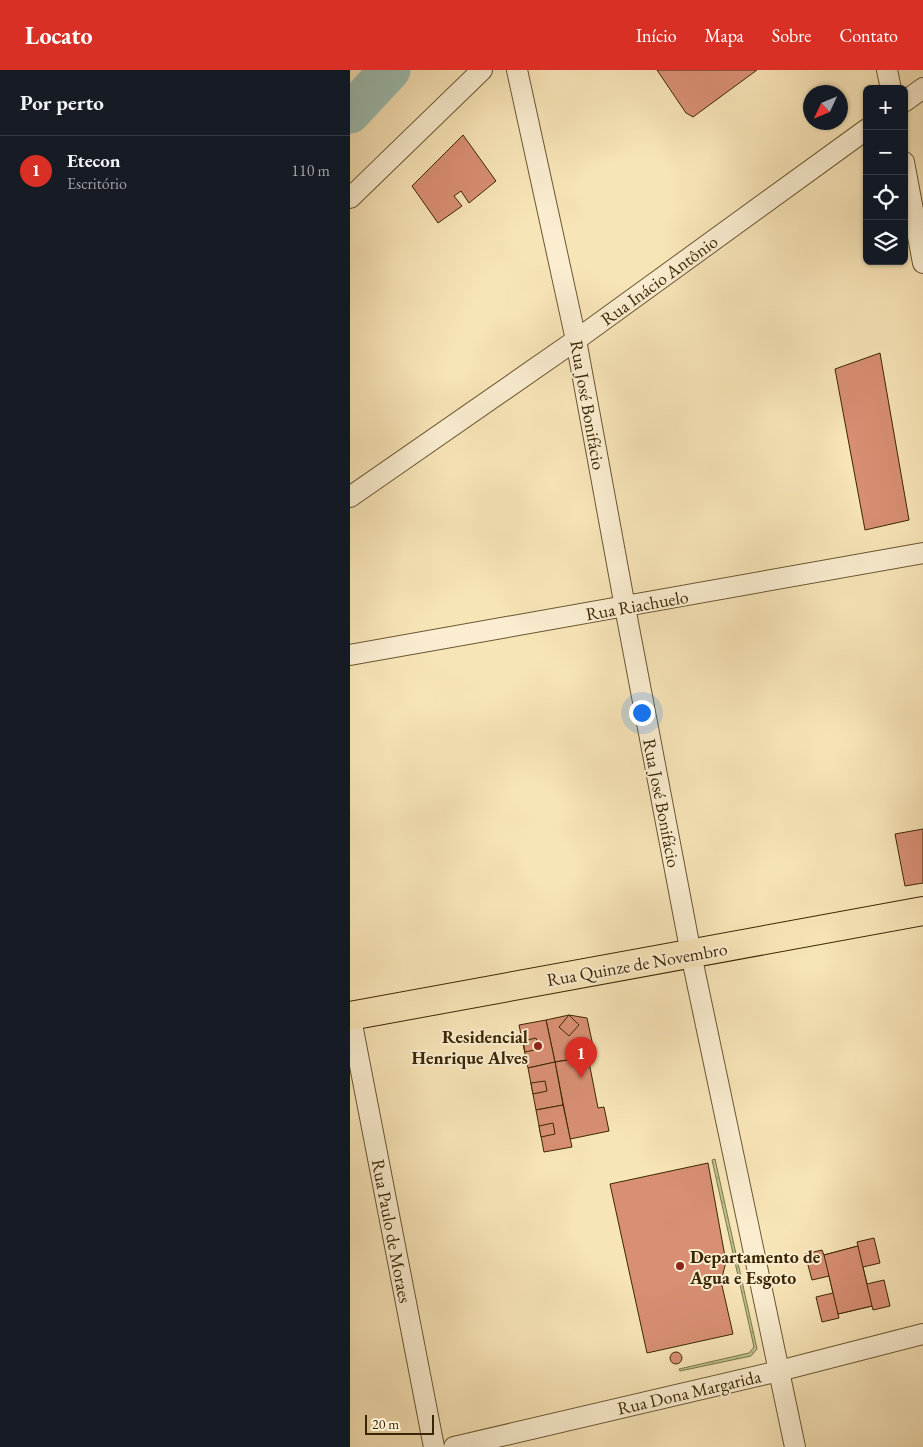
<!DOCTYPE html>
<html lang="pt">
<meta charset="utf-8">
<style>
:root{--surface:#171b24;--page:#20242c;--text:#f1f3f6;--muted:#9ea1a6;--line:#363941;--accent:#d93025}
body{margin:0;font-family:"EB Garamond",serif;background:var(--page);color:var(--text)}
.controls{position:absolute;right:15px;top:15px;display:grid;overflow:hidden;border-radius:8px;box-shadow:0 1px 4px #0004}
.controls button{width:45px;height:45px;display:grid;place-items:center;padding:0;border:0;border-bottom:1px solid var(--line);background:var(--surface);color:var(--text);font:25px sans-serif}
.compass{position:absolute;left:453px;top:15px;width:45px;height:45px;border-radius:50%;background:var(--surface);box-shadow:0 1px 4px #0004;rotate:226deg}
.scale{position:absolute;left:15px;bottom:12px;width:69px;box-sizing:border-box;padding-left:5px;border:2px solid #3b2604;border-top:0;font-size:14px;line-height:18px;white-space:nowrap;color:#3b2604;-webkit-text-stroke:4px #faedd0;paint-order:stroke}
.you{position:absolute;left:291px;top:642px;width:18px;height:18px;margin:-12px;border:4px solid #fff;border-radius:50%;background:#1a73e8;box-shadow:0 0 0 8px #1a73e833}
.badge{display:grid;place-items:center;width:32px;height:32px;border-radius:50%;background:var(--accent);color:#fff;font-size:16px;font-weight:700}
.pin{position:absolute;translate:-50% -41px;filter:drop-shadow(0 1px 2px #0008)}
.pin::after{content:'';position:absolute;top:26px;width:18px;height:15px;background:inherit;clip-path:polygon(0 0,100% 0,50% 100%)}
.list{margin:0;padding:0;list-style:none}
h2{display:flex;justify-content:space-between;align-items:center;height:65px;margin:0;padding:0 20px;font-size:21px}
h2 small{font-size:16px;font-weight:400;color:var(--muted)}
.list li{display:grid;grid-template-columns:32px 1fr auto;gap:15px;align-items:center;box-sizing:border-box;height:70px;padding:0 20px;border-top:1px solid var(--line)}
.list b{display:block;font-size:19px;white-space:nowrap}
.list p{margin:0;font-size:16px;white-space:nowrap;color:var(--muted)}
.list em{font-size:16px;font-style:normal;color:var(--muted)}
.icon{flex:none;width:28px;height:28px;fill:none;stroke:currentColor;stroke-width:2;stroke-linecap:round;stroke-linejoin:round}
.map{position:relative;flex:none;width:573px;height:1377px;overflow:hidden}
header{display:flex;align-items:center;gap:30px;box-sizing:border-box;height:70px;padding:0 25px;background:var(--accent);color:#fff}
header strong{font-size:24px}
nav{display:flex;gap:28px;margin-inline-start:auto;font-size:18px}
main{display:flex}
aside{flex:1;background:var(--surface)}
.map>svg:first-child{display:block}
.grass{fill:url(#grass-dots);stroke:#7c754a}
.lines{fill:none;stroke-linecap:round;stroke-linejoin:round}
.river{stroke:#9dbeb2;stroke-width:41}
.building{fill:#d88f73;stroke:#3b2604}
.street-casing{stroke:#6a5631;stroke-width:22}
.primary-casing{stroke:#3b2604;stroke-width:30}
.street{stroke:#faedd0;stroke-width:20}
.primary{stroke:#f7e4b7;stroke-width:28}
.poi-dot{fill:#8f2418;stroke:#faedd0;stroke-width:2}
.labels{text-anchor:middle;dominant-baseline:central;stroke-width:4;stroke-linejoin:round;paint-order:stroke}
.street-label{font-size:18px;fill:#3b2604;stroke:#faedd0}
.poi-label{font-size:18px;font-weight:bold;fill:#3b2604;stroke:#faedd0;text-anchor:end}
</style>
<header>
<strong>Locato</strong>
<nav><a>Início</a><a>Mapa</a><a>Sobre</a><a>Contato</a></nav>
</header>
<main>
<aside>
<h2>Por perto<small></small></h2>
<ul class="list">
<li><span class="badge">1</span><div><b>Etecon</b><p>Escritório</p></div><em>110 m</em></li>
</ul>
</aside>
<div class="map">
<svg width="573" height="1377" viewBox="0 0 573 1377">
<defs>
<pattern id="grass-dots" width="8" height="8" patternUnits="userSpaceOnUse" patternTransform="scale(1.25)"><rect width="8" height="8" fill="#bcc48f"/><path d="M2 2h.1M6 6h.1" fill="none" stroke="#a2a87a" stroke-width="1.8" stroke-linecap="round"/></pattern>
</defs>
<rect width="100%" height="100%" fill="#f7e4b7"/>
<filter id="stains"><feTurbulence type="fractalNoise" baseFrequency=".004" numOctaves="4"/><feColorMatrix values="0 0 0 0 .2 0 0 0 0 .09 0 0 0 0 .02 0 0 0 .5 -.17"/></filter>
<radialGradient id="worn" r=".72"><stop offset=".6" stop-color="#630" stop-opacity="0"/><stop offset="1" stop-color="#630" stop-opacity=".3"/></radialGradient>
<path class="grass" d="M365 1089 407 1279 401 1286 330 1301 329 1299 399 1283 404 1277 362 1090Z"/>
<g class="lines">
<path class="river" d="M0 43 40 0"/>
</g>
<g class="building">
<path d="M307 0H407L343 47 336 43Z"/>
<path d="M113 65 146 111 119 133 111 121 104 126 112 136 88 153 62 116Z"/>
<path d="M530 283 559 450 515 460 485 299Z"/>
<path d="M573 759V813L555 816 545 764Z"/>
<path d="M219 945 237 948 245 985 205 992 196 950Z"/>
<path d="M219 945 229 955 219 966 209 957Z"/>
<path d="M196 950 205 992 178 998 169 955Z"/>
<path d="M186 968 189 979 175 982 173 971Z"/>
<path d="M238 987 248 1038 254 1037 259 1061 220 1069 205 992Z"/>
<path d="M205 992 213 1035 186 1040 178 998Z"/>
<path d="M195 1011 197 1021 183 1024 181 1013Z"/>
<path d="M213 1035 222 1077 194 1082 186 1040Z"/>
<path d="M203 1053 205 1064 191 1067 189 1056Z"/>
<path d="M358 1093 376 1192 371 1211 383 1264 297 1283 260 1114Z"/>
<path d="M524 1168 530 1193 513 1197 517 1214 534 1210 540 1236 523 1240 522 1236 488 1244 489 1248 472 1252 466 1227 483 1223 479 1206 462 1210 455 1184 472 1180 474 1185 508 1176 507 1172Z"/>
<path d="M508 1176 522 1236 488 1244 474 1185Z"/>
<circle cx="326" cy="1288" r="6"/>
</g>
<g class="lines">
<g class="street-casing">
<g id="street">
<path d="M167 0 226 270 275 537 341 884 445 1377"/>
<path d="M537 0 541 19"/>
<path d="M554 32 573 18"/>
<path d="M554 92 573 193"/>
<path d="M0 128 132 0"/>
<path d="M0 427 226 270 517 59"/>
<path d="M0 585 573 483"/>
<path d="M0 944 84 1377"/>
<path d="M104 1377 429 1301 573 1264"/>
</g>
</g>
<g class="primary-casing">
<path id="primary" d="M0 946 573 841"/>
</g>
<use href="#street" class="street"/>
<use href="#primary" class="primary"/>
</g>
<g class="poi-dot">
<circle cx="188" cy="976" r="5"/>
<circle cx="330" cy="1196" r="5"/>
</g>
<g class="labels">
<g class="street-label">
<text transform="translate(309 210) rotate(-36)">Rua Inácio Antônio</text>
<text transform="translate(238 335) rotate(80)">Rua José Bonifácio</text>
<text transform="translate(287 535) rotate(-10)">Rua Riachuelo</text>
<text transform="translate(312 733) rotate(79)">Rua José Bonifácio</text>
<text transform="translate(287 894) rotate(-10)">Rua Quinze de Novembro</text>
<text transform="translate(42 1161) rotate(79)">Rua Paulo de Moraes</text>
<text transform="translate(339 1322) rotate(-13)">Rua Dona Margarida</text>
</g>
<g class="poi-label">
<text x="178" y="966">Residencial<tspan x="178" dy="21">Henrique Alves</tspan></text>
<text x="340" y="1186" text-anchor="start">Departamento de<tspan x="340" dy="21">Agua e Esgoto</tspan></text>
</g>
</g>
<rect width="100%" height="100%" filter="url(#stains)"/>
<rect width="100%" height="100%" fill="url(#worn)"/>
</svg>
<div class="controls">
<button>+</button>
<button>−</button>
<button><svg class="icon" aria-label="locate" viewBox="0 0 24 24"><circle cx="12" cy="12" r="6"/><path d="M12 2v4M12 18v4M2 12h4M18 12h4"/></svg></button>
<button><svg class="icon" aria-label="layers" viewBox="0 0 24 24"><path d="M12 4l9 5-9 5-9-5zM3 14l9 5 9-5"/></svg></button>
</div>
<svg class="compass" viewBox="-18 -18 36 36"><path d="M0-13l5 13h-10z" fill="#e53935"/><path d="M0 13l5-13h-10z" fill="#9ea1a6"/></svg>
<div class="scale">20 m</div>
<div class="you"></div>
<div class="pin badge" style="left:231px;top:1008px">1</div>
</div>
</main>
